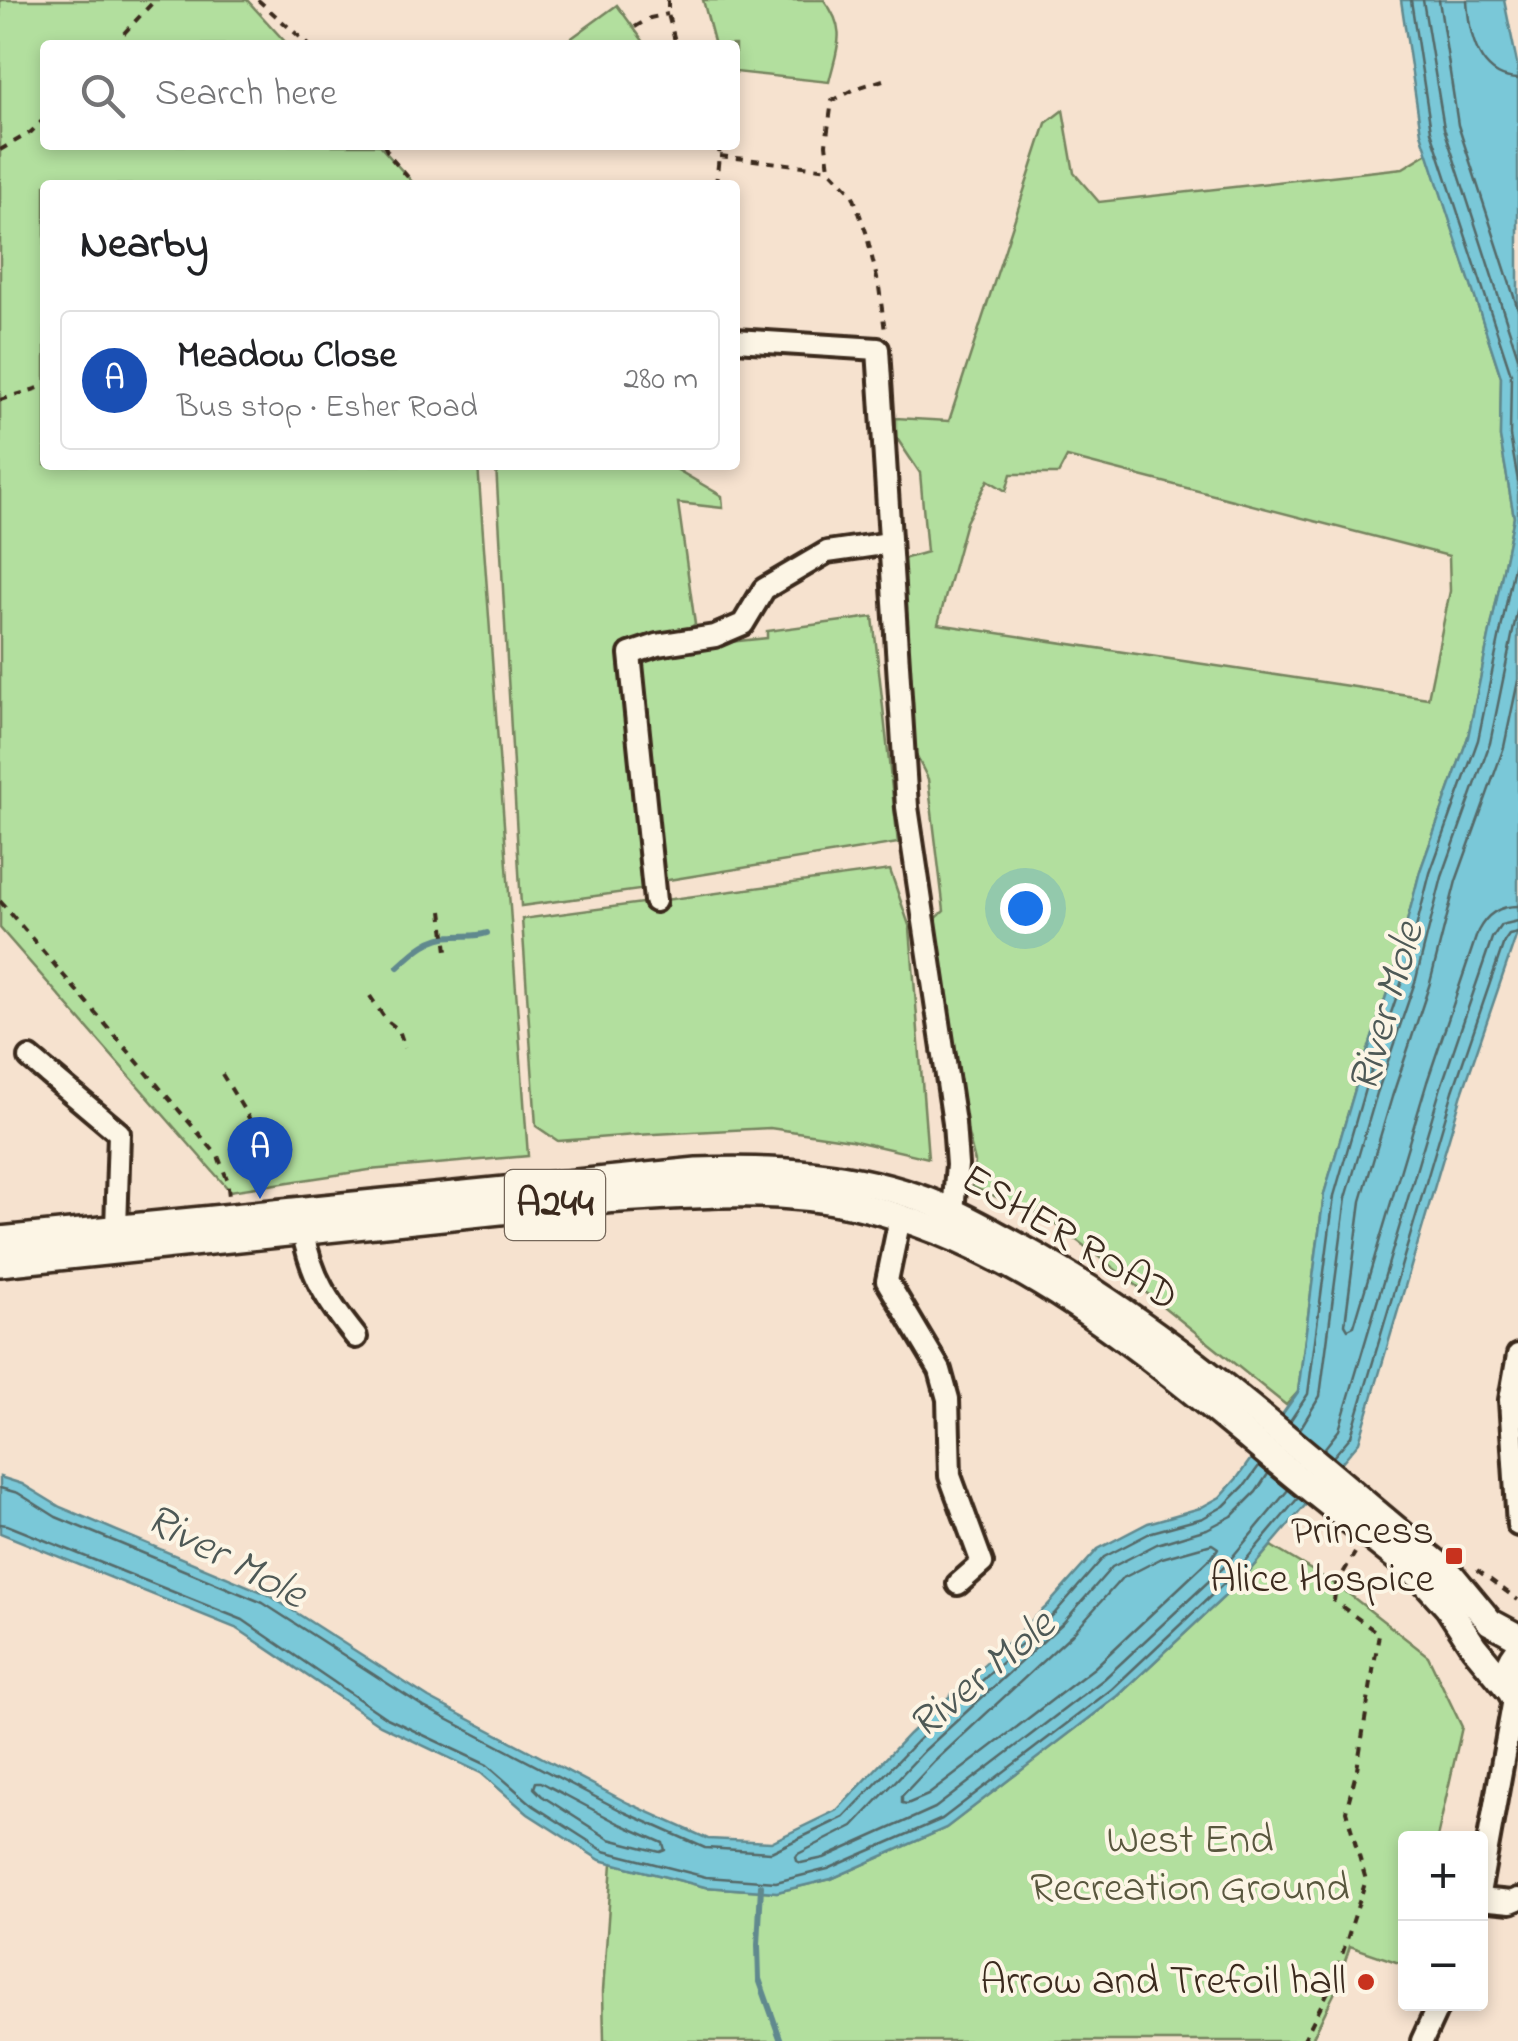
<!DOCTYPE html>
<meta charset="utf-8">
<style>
:root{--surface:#fff;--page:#f6f6f6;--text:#202124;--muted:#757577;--line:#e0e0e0;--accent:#c8321e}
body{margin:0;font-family:"Indie Flower",sans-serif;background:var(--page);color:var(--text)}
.controls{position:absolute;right:30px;bottom:30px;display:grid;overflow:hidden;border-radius:10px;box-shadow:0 5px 15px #0003}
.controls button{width:90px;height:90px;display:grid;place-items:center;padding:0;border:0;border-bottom:2px solid var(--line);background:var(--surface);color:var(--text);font:50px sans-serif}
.you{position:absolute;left:1025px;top:908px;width:35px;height:35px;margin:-25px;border:8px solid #fff;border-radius:50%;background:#1a73e8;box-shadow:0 0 0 15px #1a73e833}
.badge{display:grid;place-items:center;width:65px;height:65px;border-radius:50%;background:var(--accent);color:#fff;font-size:32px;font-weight:700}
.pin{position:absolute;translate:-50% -82px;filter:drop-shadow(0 2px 5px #0008)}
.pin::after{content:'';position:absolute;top:52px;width:35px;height:30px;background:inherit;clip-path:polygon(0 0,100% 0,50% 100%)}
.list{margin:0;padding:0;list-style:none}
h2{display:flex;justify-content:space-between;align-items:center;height:130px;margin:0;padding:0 40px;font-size:42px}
h2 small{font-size:32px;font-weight:400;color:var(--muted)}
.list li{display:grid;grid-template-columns:65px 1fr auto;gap:30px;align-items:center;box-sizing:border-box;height:140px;margin:0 20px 20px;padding:0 20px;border:2px solid var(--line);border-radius:10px}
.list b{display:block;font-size:38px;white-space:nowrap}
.list p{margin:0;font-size:32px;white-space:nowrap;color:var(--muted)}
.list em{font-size:32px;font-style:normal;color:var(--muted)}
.icon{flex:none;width:55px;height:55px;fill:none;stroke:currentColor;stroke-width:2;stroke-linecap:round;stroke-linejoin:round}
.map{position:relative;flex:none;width:1518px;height:2041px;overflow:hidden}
.search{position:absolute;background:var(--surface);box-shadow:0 5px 15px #0003;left:40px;top:40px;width:700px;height:110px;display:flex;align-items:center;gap:25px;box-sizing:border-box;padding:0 35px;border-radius:10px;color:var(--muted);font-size:38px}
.panel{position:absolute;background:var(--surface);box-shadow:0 5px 15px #0003;left:40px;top:180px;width:700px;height:290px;border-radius:10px}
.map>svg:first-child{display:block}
.green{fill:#b2df9e;stroke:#76845e;stroke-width:2.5;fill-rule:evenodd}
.water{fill:#7ac8d8;stroke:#61898e;stroke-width:2.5}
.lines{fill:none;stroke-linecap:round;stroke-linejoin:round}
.shore{stroke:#546968;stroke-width:2.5}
.stream{stroke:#61898e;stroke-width:6}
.minor-casing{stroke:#3b2a1e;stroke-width:28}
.major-casing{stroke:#3b2a1e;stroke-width:32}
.path{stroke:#3b2a1e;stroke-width:4;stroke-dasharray:8 8;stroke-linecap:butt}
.minor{stroke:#fcf5e5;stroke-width:20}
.major{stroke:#fcf5e5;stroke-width:25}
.poi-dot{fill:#c8321e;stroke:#fcf5e5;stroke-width:4}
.labels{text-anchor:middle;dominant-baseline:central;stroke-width:8;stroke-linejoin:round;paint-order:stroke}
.shield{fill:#fcf5e5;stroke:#75675a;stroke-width:2.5}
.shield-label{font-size:40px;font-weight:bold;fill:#3b2a1e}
.street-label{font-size:42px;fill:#3b2a1e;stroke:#fcf5e5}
.poi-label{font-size:42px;fill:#3b2a1e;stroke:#fcf5e5;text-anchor:end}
.park-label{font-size:42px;fill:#59573e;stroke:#fcf5e5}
.water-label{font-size:45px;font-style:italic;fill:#4e5956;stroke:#fcf5e5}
</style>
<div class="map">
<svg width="1518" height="2041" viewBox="0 0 1518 2041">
<rect width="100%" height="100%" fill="#f6e2cf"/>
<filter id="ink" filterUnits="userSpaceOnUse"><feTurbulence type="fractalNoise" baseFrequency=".01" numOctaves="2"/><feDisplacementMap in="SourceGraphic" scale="20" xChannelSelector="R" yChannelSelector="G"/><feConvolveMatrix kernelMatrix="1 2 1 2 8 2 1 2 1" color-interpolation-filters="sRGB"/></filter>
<g filter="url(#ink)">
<g class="green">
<path d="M0 0H247L288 45H45V145H379L415 185H45V465H478L528 1156 369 1170 230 1191 0 928Z"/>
<path d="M703 0H824C848 31 837 48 829 82L735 72V45H715Z"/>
<path d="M617 5 646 45H562Z"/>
<path d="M1063 110 1074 173 1099 202 1403 168 1428 153 1501 377 1500 437 1514 517 1468 737 1420 871 1394 972 1356 1086 1324 1194 1298 1392 1286 1405 1149 1295 1046 1217 972 1187 975 1162 958 1094 930 924 944 911 928 779 914 751 903 559 927 552 920 473 896 437V418L949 421 1046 123ZM1067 457 1449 556 1450 591 1428 698 938 624 966 522 988 480 1006 491 1011 474H1058Z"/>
<path d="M496 465H669L722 496 723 508 678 503 695 624 683 634 619 648 647 889 521 906Z"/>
<path d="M873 617 898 843 662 881 638 665 650 650 767 638V631Z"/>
<path d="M890 870 910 928 928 1158 851 1140 770 1128 635 1135 558 1141 536 1126 522 919Z"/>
<path d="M1271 1546 1340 1587 1428 1656 1462 1727 1437 1838H1406L1405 1965 1350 1946 1334 1994 1311 2041H604L603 1991 612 1863 705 1887 777 1892 831 1879 946 1828 1118 1696 1240 1582Z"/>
</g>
<path class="water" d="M1401 0H1504L1518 68V931L1462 1094 1359 1442 1240 1582 1118 1696 946 1828 831 1879 777 1892 705 1887 600 1860 528 1814 481 1773 380 1725 238 1629 0 1533V1477L22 1484 60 1507 267 1594 429 1698 628 1803 708 1839 771 1842 837 1810 909 1734 1046 1607 1098 1549 1148 1523 1200 1508 1220 1497 1238 1477 1298 1392 1324 1194 1356 1086 1394 972 1420 871 1468 737 1514 517 1500 437 1501 377 1421 133Z"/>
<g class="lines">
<g class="shore">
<path d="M1411 0 1431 131 1511 374 1510 436 1518 481"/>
<path d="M1423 0 1444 128 1518 357"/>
<path d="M1439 0 1458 125 1518 309"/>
<path d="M1467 0C1469 34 1478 78 1518 79"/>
<path d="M1518 681 1504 747 1456 881 1430 983 1392 1097 1361 1201 1345 1324 1348 1329 1354 1326 1427 1082 1478 931C1487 914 1499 906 1518 906"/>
<path d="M1290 1421 1308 1394 1334 1196 1365 1089 1404 975 1430 873 1478 740 1518 547"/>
<path d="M1300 1429 1320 1396 1346 1198 1377 1093 1416 979 1442 877 1490 743 1518 607"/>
<path d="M1324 1449 1339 1430 1441 1087 1492 938 1501 925 1518 921"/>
<path d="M1333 1457 1351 1436 1453 1091 1504 942 1509 935 1518 933"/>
<path d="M1268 1474 1256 1492 1232 1516 1207 1529 1157 1544 1112 1567 1063 1623 925 1750 853 1826 798 1854 796 1857 797 1861 801 1863 824 1858 935 1808 1104 1679 1224 1567 1288 1490"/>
<path d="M0 1488 18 1493 56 1517 263 1603 424 1707 624 1812 705 1848 771 1852 844 1817 916 1742 1054 1614 1104 1557 1152 1532 1203 1518 1224 1506 1246 1484 1259 1466"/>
<path d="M0 1524 7 1525 243 1620 385 1717 487 1765 534 1806 604 1851 706 1877 776 1882 828 1869 942 1819 1112 1689 1233 1575 1298 1498"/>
<path d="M1212 1544 1218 1548 1213 1556 1094 1668 928 1795 907 1804 902 1803V1796L935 1761 1072 1634 1121 1579 1162 1558Z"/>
<path d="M536 1782H541L618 1823 663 1843 665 1850 660 1852 609 1839 542 1796 534 1788Z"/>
</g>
<g class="stream">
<path d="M398 967C415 951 431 936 455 936 467 935 476 937 487 933"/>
<path d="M761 1886 758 1945 759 1979 781 2041"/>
</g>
<g class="minor-casing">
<g id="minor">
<path d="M735 340 878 349 907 807 954 1123 957 1165 953 1212"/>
<path d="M655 901 630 654 657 645 715 636 743 624 764 589 827 552 890 543"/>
<path d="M30 1058 119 1133 116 1229"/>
<path d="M900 1218 887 1281 940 1370 948 1399 950 1476 982 1563 958 1584"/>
<path d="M303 1232C311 1277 328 1302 356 1337"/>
<path d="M1518 1355 1510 1400 1518 1525"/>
<path d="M1480 1888 1514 1699"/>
<path d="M1480 1899 1511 1902 1518 1899"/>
<path d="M1422 2041 1439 2004"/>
</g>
</g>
<g class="major-casing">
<g id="major">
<path d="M0 1240 697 1171C776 1168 854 1173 928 1201 959 1213 988 1230 1016 1245 1172 1330 1302 1453 1438 1564L1451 1575 1490 1622 1518 1637"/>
<path d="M0 1263 606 1200C689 1195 772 1187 855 1205 1019 1242 1154 1359 1279 1463 1326 1502 1374 1539 1421 1577L1448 1607 1474 1647 1508 1688"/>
<path d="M1518 1651C1505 1668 1503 1686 1518 1702"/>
</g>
</g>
<g class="path">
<path d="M258 0 309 45"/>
<path d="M668 0V14L676 45"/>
<path d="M635 27 650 18 668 14"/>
<path d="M113 45 155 0"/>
<path d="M883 80 857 88 832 101 826 144 829 169 852 193 866 232 879 287 885 331"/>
<path d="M384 145 391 158 415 185"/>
<path d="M0 150 31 132 45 118"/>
<path d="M720 156 829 169"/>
<path d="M716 185 720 145"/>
<path d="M0 400 45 386"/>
<path d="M0 901 218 1156 227 1179 229 1196"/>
<path d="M442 911 447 951"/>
<path d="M370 996 386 1020 399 1030 405 1048"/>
<path d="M222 1074 268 1149"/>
<path d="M1477 1570 1518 1600"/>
<path d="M1303 2041 1334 1980 1366 1880 1346 1811 1357 1769 1379 1634 1334 1601 1336 1585 1355 1553"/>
</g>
<use href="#minor" class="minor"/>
<use href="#major" class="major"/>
</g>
</g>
<g class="poi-dot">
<rect x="1444" y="1546" width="20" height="20" rx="5"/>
<circle cx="1366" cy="1982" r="10"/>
</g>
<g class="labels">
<rect class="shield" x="505" y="1170" width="100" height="70" rx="8"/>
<g class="shield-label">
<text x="555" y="1205">A244</text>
</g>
<g class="street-label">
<text transform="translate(1069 1239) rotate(31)">ESHER ROAD</text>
</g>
<g class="poi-label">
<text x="1434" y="1532">Princess<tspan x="1434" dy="48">Alice Hospice</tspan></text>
<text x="1346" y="1982">Arrow and Trefoil hall</text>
</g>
<g class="park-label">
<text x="1190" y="1841">West End<tspan x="1190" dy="48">Recreation Ground</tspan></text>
</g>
<g class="water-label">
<text transform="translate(1388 1008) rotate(-74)">River Mole</text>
<text transform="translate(225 1558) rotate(28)">River Mole</text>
<text transform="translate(983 1676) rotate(-40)">River Mole</text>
</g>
</g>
</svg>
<div class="controls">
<button>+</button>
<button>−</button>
</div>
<div class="you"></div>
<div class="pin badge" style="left:260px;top:1199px;background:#1a4fb4">A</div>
<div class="search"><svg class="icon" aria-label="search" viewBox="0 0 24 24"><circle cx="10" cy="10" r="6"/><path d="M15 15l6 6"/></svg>Search here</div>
<section class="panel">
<h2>Nearby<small></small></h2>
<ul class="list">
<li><span class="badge" style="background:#1a4fb4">A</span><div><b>Meadow Close</b><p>Bus stop · Esher Road</p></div><em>280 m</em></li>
</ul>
</section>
</div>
